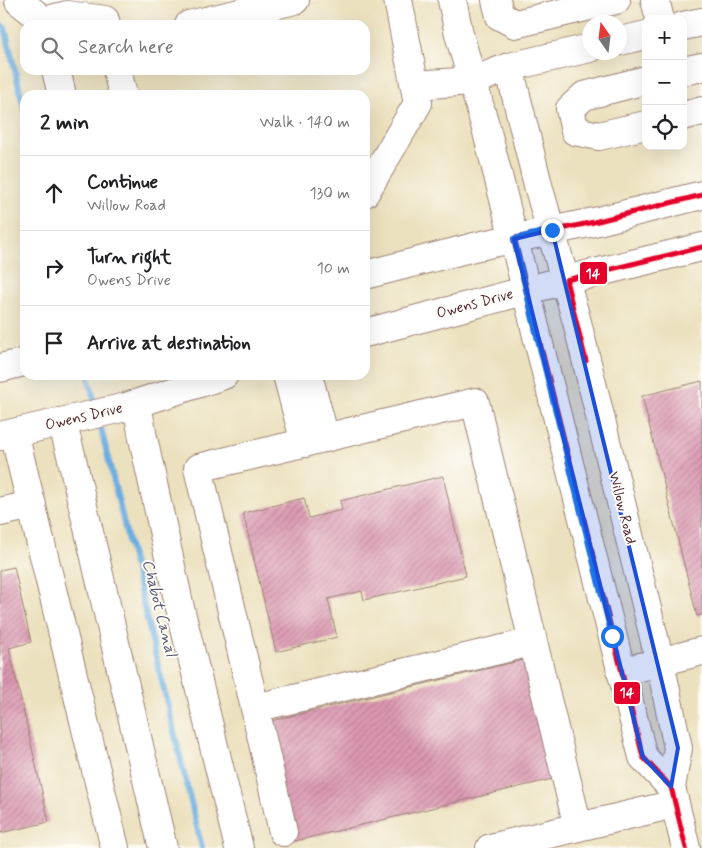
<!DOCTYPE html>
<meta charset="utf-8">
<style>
:root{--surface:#fff;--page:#f6f6f6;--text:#202124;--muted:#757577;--line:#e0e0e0}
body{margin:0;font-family:Mynerve,sans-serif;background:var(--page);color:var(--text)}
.controls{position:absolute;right:15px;top:15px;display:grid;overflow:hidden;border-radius:10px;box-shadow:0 5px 20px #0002}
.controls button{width:45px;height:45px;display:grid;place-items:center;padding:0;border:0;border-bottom:1px solid var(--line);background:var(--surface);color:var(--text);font:25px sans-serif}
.compass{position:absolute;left:582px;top:15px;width:45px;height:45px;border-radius:50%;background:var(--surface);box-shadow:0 5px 20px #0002;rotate:346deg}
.stop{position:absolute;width:15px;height:15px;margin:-11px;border:4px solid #1a73e8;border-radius:50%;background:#fff}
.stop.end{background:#1a73e8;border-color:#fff;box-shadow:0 1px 5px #0008}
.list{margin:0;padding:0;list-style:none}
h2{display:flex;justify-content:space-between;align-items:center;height:65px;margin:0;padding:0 20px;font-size:21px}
h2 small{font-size:16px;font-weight:400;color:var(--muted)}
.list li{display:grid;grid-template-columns:32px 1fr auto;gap:15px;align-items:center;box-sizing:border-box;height:75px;padding:0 20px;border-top:1px solid var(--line)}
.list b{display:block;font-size:19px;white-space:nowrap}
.list p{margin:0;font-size:16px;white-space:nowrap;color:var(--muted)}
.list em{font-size:16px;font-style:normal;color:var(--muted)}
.icon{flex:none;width:28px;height:28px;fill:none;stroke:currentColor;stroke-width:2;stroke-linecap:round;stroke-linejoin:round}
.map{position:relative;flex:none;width:702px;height:848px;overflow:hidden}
.search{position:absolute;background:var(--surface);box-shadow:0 5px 20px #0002;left:20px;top:20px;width:350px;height:55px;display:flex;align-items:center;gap:12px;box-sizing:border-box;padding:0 18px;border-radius:15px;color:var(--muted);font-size:19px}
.panel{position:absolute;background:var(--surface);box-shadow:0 5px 20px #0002;left:20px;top:90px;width:350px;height:290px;border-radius:15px}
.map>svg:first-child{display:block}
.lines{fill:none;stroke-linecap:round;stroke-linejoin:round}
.stream{stroke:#6cade0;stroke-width:6}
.building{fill:url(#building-hatch)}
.minor-casing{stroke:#9b8074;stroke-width:30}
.minor{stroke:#fff;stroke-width:28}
.bus-1-casing{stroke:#fdfcf7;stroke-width:9}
.bus-1{stroke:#e4002b;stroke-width:5}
.route{stroke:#1a73e8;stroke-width:6}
.marked{fill:#1d4ed8;fill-opacity:0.2;stroke:#1d4ed8;stroke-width:4;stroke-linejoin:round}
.labels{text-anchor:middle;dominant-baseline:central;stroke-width:4;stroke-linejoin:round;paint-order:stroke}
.street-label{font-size:15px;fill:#4a1f2b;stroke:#fdfcf7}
.water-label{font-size:16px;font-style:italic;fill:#585873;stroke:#fdfcf7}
.line-badge{stroke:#fdfcf7;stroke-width:2}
.badge-label{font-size:14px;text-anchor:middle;font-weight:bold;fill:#fff}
</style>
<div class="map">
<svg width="702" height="848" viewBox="0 0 702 848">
<defs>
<pattern id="building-hatch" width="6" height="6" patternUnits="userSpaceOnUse" patternTransform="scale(1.25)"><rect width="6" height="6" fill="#db98b1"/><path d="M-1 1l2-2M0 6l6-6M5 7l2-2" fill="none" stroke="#b47b90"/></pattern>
</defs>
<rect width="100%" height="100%" fill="#fdfcf7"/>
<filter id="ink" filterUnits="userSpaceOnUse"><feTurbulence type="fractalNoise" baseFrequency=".02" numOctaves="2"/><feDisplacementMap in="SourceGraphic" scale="10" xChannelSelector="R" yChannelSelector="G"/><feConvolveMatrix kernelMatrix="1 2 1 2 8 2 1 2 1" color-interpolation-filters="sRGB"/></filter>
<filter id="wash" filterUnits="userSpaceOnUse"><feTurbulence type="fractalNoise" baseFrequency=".0096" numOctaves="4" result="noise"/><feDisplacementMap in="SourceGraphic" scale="20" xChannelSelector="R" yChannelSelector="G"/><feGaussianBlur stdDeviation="1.12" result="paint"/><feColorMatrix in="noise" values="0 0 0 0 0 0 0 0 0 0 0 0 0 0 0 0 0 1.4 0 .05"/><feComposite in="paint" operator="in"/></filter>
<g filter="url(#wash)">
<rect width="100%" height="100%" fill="#ece1be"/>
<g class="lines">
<g class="stream">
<path d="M0 24 5 28 25 112"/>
<path d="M88 375 96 408"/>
<path d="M99 420 202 848"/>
</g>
</g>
<g id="blocks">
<g class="building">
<path d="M702 381V615L697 616 642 396Z"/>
<path d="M443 476 466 576 364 600 362 591 328 599 337 637 276 652 243 513 304 498 309 518 342 510 340 501Z"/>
<path d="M14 567 31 642 9 648 49 822 0 833V570Z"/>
<path d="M523 660 552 779 295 841 266 722Z"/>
</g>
</g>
</g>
<g filter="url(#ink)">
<use href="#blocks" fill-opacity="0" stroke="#9b8074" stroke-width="1"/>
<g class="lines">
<g class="minor-casing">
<g id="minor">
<path d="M452 0 459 34 487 132 514 239 538 340 643 757 671 787"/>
<path d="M496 0 500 16 515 24 616 0"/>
<path d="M655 0 660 19"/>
<path d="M19 1 44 21 45 25"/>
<path d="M44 21 67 15 105 20 106 25"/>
<path d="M189 25 295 0"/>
<path d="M683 26 702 22"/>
<path d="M620 41 646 35"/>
<path d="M509 67 539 189 577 322 660 662 678 748 671 787 686 848"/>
<path d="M56 70 62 95"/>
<path d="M117 70 123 95"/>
<path d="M683 71 702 67"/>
<path d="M646 80 584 96 570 109 575 131 599 136 646 125"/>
<path d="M415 85 473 81 509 67 590 48"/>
<path d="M683 116 702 111"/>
<path d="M365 193 418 103 398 0"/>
<path d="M365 275 478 246 594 222 702 195"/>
<path d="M365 333 566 280 702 247"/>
<path d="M0 368 25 362"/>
<path d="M287 375 305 443"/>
<path d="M308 375 325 438"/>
<path d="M137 404 143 438 180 608 239 848"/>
<path d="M62 422 71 455 163 848"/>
<path d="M14 433 115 848"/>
<path d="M0 436 126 407 224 375"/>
<path d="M0 512 32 505"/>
<path d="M621 672 702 651"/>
<path d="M255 708 532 642"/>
<path d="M283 832 255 708 198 468 475 402 578 827"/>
<path d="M490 848 675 804"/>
</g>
</g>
<use href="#minor" class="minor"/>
<g class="bus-1-casing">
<g id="bus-1">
<path d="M586 361 566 280 702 247"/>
<path d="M686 848 671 787 643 757 514 239 594 222 702 195"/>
</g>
</g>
<use href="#bus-1" class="bus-1"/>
</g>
</g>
<g class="lines" filter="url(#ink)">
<path class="route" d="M552 230 514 239 538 340 612 636"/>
</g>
<path class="marked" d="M552 230 678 748 671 787 643 757 514 239Z"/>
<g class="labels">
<g class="street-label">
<text transform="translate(475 304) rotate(-15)">Owens Drive</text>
<text transform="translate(84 417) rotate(-13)">Owens Drive</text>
<text transform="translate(622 508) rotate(76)">Willow Road</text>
</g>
<g class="water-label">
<text transform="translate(159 608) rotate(76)">Chabot Canal</text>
</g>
</g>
<g class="line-badge">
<rect x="579" y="261" width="29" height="24" rx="5" fill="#e4002b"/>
<rect x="613" y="681" width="28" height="24" rx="5" fill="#e4002b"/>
</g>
<g class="badge-label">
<text x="593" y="278">14</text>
<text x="627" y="697">14</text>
</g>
</svg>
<div class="controls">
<button>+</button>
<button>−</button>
<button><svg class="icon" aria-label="locate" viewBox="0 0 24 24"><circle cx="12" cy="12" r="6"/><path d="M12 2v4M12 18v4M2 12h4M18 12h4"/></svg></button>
</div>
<svg class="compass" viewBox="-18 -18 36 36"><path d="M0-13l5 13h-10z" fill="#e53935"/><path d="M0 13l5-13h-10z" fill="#757577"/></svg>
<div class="stop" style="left:612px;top:636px"></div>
<div class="stop end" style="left:552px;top:230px"></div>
<div class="search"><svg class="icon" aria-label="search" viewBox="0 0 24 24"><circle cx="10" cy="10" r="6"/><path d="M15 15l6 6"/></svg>Search here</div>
<section class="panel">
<h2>2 min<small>Walk · 140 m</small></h2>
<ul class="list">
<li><svg class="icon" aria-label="ahead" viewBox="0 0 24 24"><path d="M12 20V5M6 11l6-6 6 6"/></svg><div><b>Continue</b><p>Willow Road</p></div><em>130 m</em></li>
<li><svg class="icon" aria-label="right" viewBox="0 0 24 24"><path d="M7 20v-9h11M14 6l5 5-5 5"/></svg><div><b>Turn right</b><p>Owens Drive</p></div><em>10 m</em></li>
<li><svg class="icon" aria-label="arrive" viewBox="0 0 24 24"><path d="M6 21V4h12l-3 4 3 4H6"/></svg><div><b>Arrive at destination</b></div></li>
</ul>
</section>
</div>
